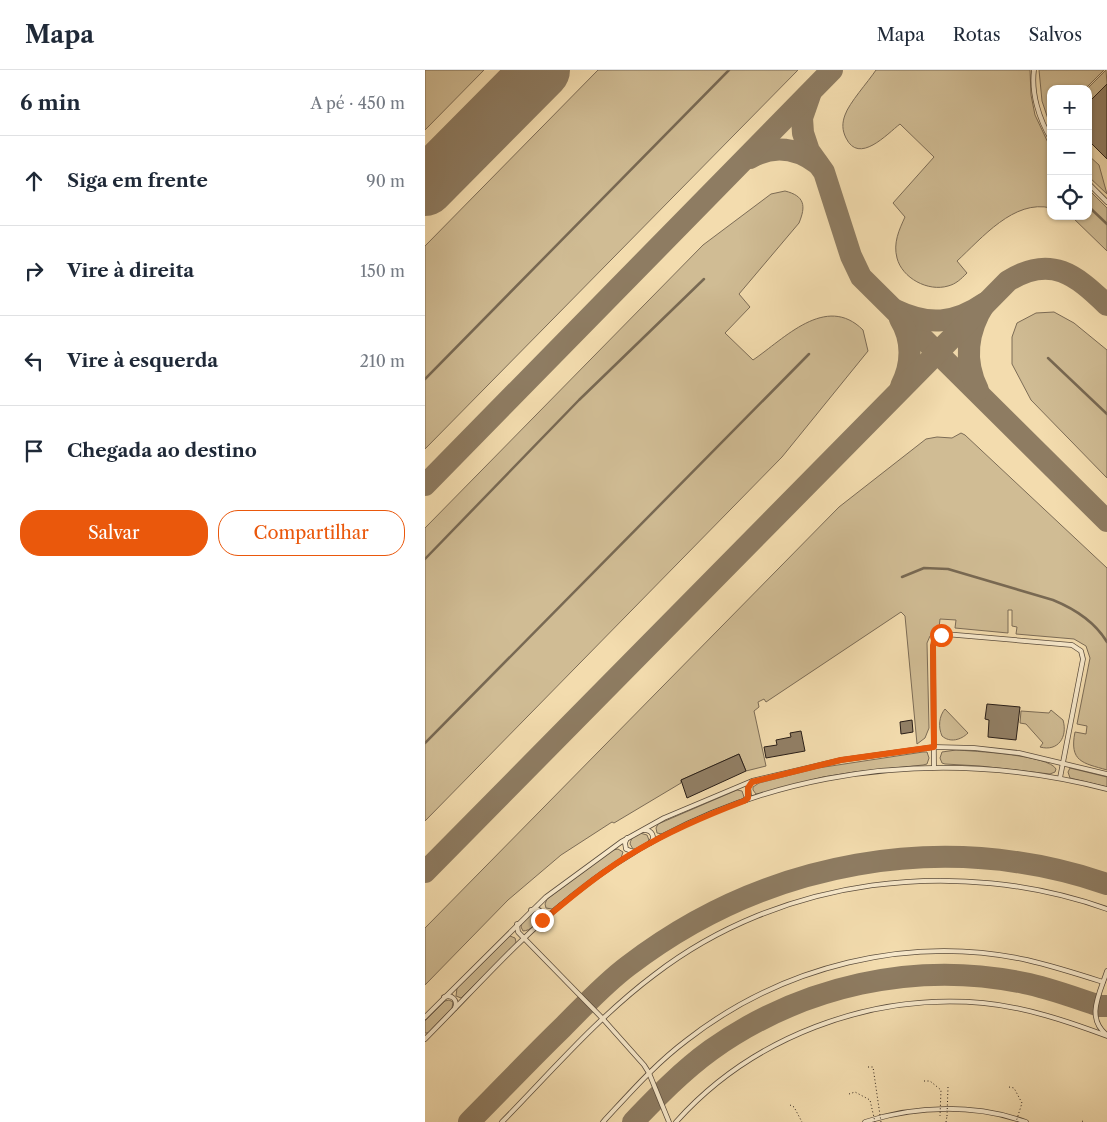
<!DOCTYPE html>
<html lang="pt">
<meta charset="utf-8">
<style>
:root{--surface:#fff;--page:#f6f6f7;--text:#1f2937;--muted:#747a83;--line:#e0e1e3;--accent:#ea580c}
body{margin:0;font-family:"Libre Caslon Text",serif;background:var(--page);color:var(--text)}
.controls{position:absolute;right:15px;top:15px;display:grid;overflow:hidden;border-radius:10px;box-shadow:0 1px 4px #0004}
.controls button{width:45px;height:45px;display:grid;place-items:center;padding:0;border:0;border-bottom:1px solid var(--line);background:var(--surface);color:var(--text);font:25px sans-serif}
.stop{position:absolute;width:15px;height:15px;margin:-11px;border:4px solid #ea580c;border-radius:50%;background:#fff}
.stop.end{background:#ea580c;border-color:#fff;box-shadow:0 1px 5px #0008}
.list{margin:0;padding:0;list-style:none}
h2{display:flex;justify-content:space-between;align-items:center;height:65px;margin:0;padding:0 20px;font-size:21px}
h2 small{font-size:16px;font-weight:400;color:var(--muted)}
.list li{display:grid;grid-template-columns:32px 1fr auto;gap:15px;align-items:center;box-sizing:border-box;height:90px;padding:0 20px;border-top:1px solid var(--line)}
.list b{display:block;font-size:19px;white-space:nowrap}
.list em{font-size:16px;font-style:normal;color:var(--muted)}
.actions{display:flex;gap:10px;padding:15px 20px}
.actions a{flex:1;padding:11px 0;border:1px solid var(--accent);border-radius:20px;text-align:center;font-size:18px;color:var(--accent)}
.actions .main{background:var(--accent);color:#fff}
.icon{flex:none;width:28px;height:28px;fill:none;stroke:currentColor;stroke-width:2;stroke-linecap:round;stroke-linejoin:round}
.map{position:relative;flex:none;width:682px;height:1052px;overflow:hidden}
header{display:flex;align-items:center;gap:30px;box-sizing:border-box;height:70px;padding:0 25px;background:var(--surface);border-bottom:1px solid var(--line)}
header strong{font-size:24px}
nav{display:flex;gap:28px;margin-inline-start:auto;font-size:18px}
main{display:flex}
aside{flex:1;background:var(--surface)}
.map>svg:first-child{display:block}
.green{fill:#d0bc94;stroke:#7c6c56}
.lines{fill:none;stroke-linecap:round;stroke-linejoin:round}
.stream{stroke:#786953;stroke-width:2.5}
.taxiway{stroke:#8e7c62;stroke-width:22}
.runway{stroke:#8e7c62;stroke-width:58}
.building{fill:#928066;stroke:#281d17}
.service-casing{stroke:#5b4d3d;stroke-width:5.5}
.path{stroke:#281d17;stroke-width:1;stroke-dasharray:1 2.5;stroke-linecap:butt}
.service{stroke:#f7e8ca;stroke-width:4}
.path-bridge{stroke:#281d17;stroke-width:1;stroke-dasharray:1 2.5;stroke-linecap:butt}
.route{stroke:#ea580c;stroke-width:6}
</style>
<header>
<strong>Mapa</strong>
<nav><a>Mapa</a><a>Rotas</a><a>Salvos</a></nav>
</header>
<main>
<aside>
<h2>6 min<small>A pé · 450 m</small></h2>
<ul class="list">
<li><svg class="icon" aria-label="ahead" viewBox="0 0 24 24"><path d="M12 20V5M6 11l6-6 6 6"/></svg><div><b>Siga em frente</b></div><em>90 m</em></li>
<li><svg class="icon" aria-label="right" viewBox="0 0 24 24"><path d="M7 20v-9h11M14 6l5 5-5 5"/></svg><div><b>Vire à direita</b></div><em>150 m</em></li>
<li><svg class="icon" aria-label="left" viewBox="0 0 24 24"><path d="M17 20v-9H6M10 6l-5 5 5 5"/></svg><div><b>Vire à esquerda</b></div><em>210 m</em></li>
<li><svg class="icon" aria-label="arrive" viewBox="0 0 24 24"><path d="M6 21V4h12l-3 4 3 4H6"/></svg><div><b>Chegada ao destino</b></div></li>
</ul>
<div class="actions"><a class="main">Salvar</a><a>Compartilhar</a></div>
</aside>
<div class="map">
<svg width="682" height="1052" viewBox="0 0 682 1052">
<rect width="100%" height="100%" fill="#f3dcae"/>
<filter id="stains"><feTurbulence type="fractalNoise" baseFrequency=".004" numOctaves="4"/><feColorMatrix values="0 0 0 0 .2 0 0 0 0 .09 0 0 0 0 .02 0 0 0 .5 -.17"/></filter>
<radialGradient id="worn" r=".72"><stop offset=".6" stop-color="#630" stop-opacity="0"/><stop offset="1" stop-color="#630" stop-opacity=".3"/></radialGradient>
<g class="green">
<path d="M0 0H59L0 60Z"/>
<path d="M173 0H373L0 379V176Z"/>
<path d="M451 0H605L606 25 610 45 626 79V138C589 129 557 168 532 191L542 203C536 209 531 214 523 216 503 222 477 208 472 188 468 173 474 160 480 147L468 133 509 87 475 54C462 64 434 95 421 68 417 60 417 53 420 45 424 33 443 12 451 0Z"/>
<path d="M614 0H679L660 19H626V58L617 31Z"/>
<path d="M681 0 682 14 663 33 662 19Z"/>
<path d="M663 85 674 95 682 124 663 106Z"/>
<path d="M663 119 682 138V181L646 146H663Z"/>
<path d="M360 121C380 126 381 136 374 153L314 224 325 237 300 263 328 290C359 269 401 223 438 260L443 281 357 387 0 751V458L278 175 346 124Z"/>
<path d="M629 242 649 253 682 280V408L606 330 587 294V267L592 253 611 243Z"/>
<path d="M536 363 540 365 682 498V700C658 693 644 692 650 662L661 664 662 656 652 654 665 588 661 576 649 569 591 564 592 557 587 556V540H583V563L530 558 531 550 515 549 514 558 505 566 502 573 504 658 500 668 492 674 480 546 476 542 341 632 339 629 333 632 334 637 329 641 341 696 321 701 314 684 256 710V713L189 753 187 752 136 785 83 830 0 915V858L414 437 501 369 512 367 527 368Z"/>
<path d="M520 639 543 663C536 670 525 673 517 666 513 657 514 646 520 639Z"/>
<path d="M626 640 638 650C643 667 633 682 615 677L618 673 601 654 595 653 596 641 624 643Z"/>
<path d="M531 680C548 681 624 685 631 699L630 702 625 704 555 696 520 694 517 693 515 688 517 682Z"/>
<path d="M498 682H502L504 688 502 694 498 695 429 702 398 707 334 724H331L328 720V717L334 713 393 698Z"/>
<path d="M645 698 682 707V717L645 708 643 702Z"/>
<path d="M312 720 317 721 319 727 317 729 284 742 237 764 232 763 231 758 233 754Z"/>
<path d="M215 763 222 765 224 770C221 774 213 779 208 779L205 774C206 767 210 766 215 763Z"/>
<path d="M193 779 198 782 196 788 176 801 127 839 121 838 120 834 122 829 188 780Z"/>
<path d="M111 843 114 846C114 853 105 861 98 861L96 857C96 851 104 843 111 843Z"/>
<path d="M85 866 90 868 91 872 90 874 36 928 31 926 32 918Z"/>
<path d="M24 930 28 932 27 938 3 963H0V951L20 931Z"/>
</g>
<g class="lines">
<g class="stream">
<path d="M663 136 682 154"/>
<path d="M623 288 682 344"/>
<path d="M0 309 304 0"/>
<path d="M0 489 154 330 279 209"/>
<path d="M477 507 499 498 523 499 628 530C650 539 670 552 682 572"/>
<path d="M0 673 384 284"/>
</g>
<g class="taxiway">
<path d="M385 25 377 48 378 63 384 81 399 102 426 186 436 207 682 451"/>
<path d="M325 88C349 74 372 78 393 94"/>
<path d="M470 240C503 256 530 254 560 233 542 261 538 290 553 320"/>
<path d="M475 249C488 270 487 295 476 316"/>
<path d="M0 415 407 0"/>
<path d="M0 802 583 211C626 184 651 205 682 235"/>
<path d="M44 1052C75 1021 105 989 137 958 158 937 179 914 203 896 340 791 517 758 682 814"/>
<path d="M208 1052C232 1027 257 1001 286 980 376 916 490 890 599 913 625 918 650 928 675 936H682"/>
</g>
<path class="runway" d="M0 117 116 0"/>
</g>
<g class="building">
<path d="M682 14V89L663 70V33Z"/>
<path d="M562 634 595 637 591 670 563 667 564 650 560 649Z"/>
<path d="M487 650 488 662 476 664 475 652Z"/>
<path d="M376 661 380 681 341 688 339 677 352 675 351 670 366 667 365 663Z"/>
<path d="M314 684 321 701 262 728 256 710Z"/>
</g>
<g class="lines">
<g class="service-casing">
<g id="service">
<path d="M609 0C606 23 614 49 626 69"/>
<path d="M663 113 682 132"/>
<path d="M509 697 508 576 512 568 520 564 647 575 656 581 658 589 635 708"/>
<path d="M321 730 324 725 323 715 326 712"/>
<path d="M219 760C227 760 231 767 225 773"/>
<path d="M202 768 200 773 201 779 206 781 209 782"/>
<path d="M106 840 112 839C117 841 119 845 117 850"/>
<path d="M92 854 93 862 178 949 219 995 224 1003 244 1052"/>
<path d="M682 901C675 923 660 948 682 965"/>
<path d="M19 927C27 924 33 930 30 938"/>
<path d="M0 947 121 827 196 772 239 748 327 711 416 690 509 677 549 678 594 683 682 704"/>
<path d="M0 969C48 921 94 868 147 826 299 704 496 671 682 719"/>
<path d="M77 1052C126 1002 173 947 229 905 356 807 532 786 682 839"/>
<path d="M178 1052C205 1023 230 994 262 970 357 896 484 864 602 890 628 896 653 904 678 912"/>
<path d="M251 1052C327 967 444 923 558 933 600 937 642 951 682 966"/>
<path d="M440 1052C491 1035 550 1034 601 1052"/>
</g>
</g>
<g class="path">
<path d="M365 1035 369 1037 377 1052"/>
<path d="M657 1051 659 1052"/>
<path d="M521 1052 522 1046"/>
</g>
<use href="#service" class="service"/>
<g class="path-bridge">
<path d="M443 997H448L456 1052"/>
<path d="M499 1011H505L516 1020 515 1046"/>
<path d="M584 1017 589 1018 597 1033 591 1052"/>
<path d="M424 1024 430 1022 445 1030 450 1052"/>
<path d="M522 1046 523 1017"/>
</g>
</g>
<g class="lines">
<path class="route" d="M117 850 116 852C146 827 177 801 211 781 245 761 282 745 319 731L323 728V718L327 712 416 690 509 677 508 576 509 571 516 565"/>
</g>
<rect width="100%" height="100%" filter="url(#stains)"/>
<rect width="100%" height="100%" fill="url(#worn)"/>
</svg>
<div class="controls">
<button>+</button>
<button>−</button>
<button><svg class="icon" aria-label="locate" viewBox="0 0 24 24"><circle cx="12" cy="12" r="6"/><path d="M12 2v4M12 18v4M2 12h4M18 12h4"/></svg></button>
</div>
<div class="stop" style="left:516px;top:565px"></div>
<div class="stop end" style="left:117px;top:850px"></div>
</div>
</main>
